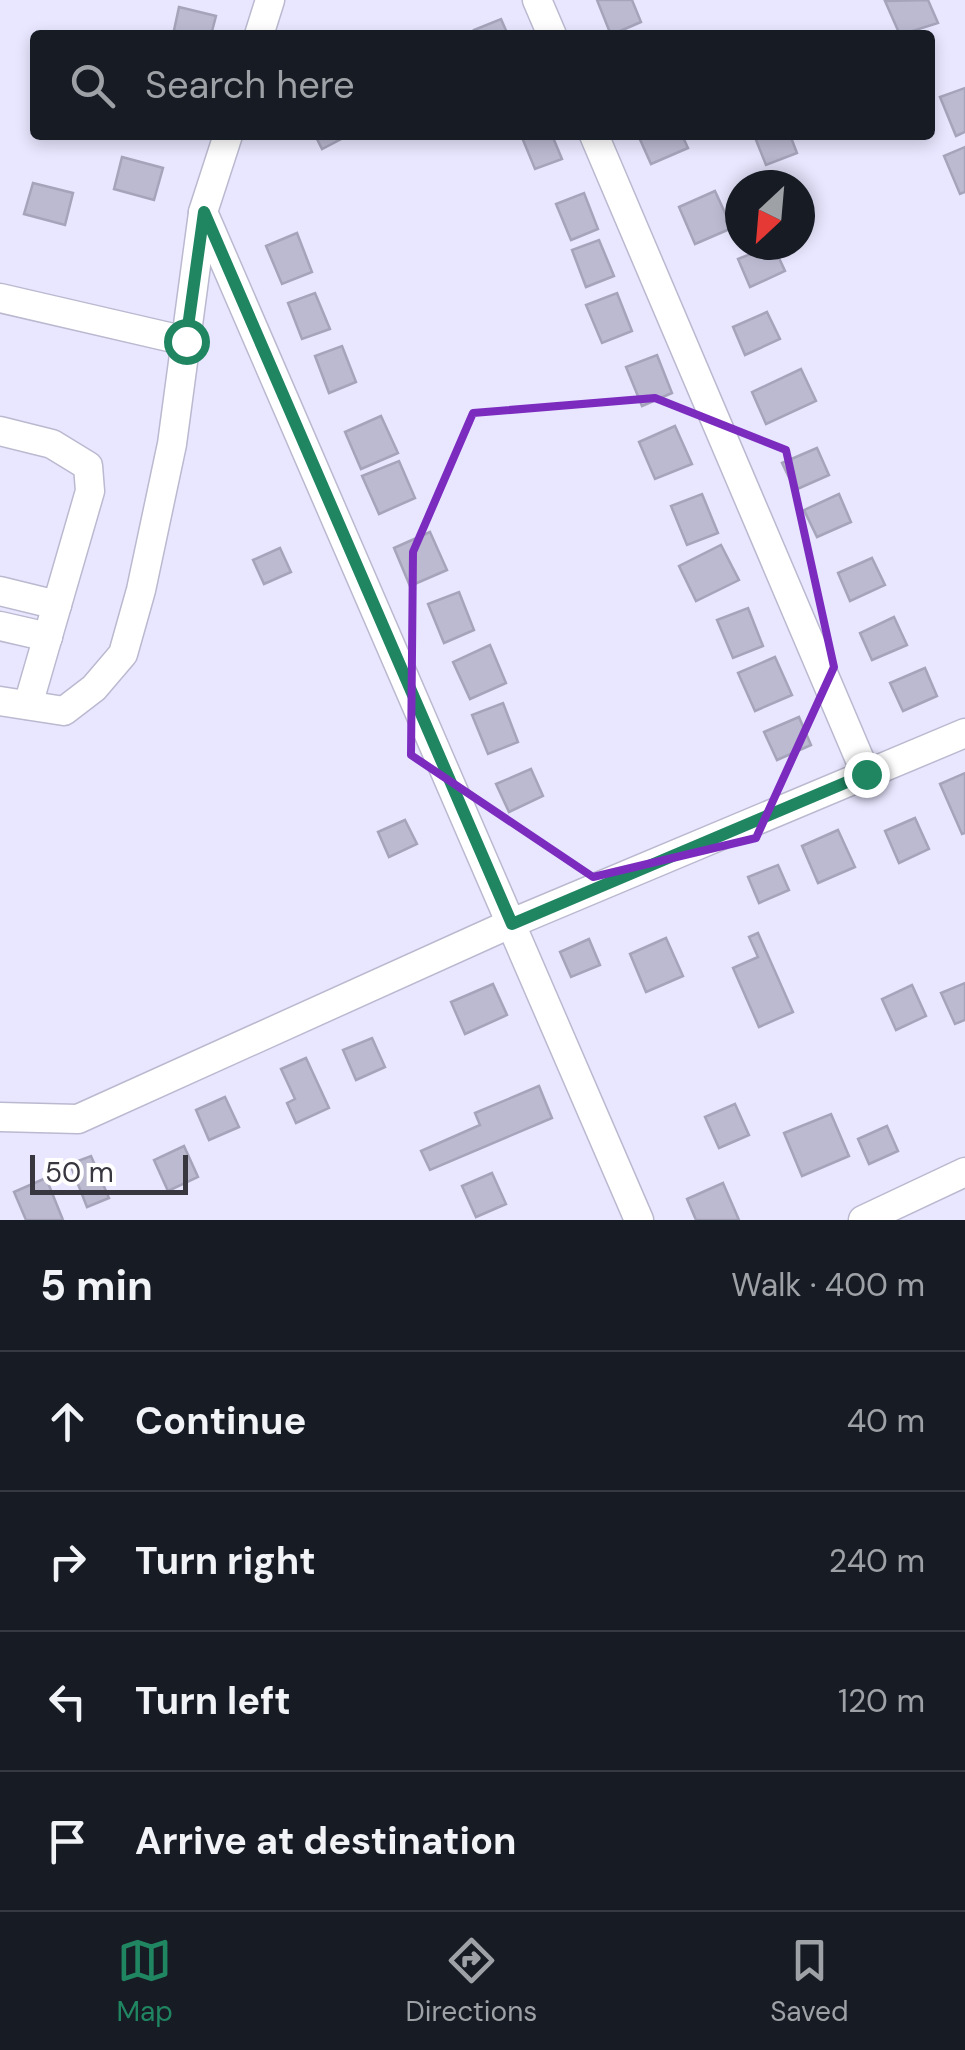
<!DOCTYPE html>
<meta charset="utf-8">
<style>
:root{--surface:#171b24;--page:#20242c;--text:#f1f3f6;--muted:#9ea1a6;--line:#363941;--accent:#208662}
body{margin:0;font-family:"DM Sans",sans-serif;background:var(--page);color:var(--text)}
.compass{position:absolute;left:725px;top:170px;width:90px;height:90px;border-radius:50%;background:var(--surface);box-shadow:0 5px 15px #0003;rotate:206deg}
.scale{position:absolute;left:30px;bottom:25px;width:158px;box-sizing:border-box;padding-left:10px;border:5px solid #383740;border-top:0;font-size:28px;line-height:35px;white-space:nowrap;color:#383740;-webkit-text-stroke:8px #fff;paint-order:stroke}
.stop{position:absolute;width:30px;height:30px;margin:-22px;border:8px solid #208662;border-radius:50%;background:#fff}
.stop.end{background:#208662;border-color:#fff;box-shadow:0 2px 10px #0008}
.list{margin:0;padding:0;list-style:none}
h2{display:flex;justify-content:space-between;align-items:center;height:130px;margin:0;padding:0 40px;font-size:42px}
h2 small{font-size:32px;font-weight:400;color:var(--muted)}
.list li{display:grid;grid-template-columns:65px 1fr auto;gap:30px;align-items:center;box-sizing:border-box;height:140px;padding:0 40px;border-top:2px solid var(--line)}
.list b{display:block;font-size:38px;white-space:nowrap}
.list em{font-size:32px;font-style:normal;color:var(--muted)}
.icon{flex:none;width:55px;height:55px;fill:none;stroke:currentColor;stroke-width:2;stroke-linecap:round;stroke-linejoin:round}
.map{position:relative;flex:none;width:965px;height:1220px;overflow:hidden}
.search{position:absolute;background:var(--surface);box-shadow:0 5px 15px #0003;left:30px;right:30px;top:30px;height:110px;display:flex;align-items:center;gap:25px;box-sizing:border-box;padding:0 35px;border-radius:10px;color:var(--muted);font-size:38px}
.sheet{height:690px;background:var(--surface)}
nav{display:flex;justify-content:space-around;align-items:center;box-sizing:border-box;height:140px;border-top:2px solid var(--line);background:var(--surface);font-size:28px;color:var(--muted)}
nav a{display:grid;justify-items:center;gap:5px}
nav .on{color:var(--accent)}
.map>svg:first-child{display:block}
.building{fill:#bcbad1;stroke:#a6a4bb;stroke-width:2.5}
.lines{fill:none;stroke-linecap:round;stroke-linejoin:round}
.minor-casing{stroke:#bab9d0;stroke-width:31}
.minor{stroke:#fff;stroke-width:28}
.route{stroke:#208662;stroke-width:12}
.marked{fill:none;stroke:#7b2cbf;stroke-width:8;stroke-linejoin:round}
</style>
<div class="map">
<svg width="965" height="1220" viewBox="0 0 965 1220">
<rect width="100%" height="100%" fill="#e9e7ff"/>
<g class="building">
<path d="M597 0H632L641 22 611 35Z"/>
<path d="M928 0 938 23 900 35 885 1Z"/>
<path d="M179 7 216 16 211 35H173Z"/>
<path d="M501 19 508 35H476L474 30Z"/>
<path d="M965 88V132L956 136 940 97Z"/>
<path d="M315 135H349L322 149Z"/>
<path d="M521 135H552L562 159 535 169Z"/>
<path d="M638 135H682L688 148 651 164Z"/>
<path d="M754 135H790L797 153 766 165Z"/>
<path d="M965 147V192L960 194 944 156Z"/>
<path d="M122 157 163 168 154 200 114 189Z"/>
<path d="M33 183 73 193 65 225 24 214Z"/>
<path d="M715 191 732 228 695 244 679 207Z"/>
<path d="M584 193 598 229 571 240 556 204Z"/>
<path d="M297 233 312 272 282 284 266 246Z"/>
<path d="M599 240 614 276 586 287 572 250Z"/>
<path d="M773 245 785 271 750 287 738 259Z"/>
<path d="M315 293 330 329 302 339 288 303Z"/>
<path d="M617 293 632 331 602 343 586 305Z"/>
<path d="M767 312 780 339 745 355 733 327Z"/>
<path d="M342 346 356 382 329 393 315 356Z"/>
<path d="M657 355 672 393 642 406 626 367Z"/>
<path d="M801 369 816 401 766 424 752 392Z"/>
<path d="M381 416 398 453 361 469 345 432Z"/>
<path d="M675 426 692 464 655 479 639 442Z"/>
<path d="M817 448 829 475 795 490 782 463Z"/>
<path d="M399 461 415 498 379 514 362 476Z"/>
<path d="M702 494 718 533 687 545 671 506Z"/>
<path d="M839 494 851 522 817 537 804 510Z"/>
<path d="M430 532 447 570 410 586 394 548Z"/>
<path d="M721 545 739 580 696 601 679 566Z"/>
<path d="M280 548 291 572 264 584 253 560Z"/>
<path d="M872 558 885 585 850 601 838 573Z"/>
<path d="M459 592 474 630 444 643 428 604Z"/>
<path d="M748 608 763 646 733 658 717 620Z"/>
<path d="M894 617 907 645 872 660 860 633Z"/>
<path d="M490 645 506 683 470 699 453 662Z"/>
<path d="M775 657 792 695 755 711 738 673Z"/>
<path d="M925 668 937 696 903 711 890 683Z"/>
<path d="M503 703 518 742 488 754 472 715Z"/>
<path d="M799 717 811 745 777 760 764 732Z"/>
<path d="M531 769 543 796 509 812 496 784Z"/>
<path d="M965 773V833L962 834 940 784Z"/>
<path d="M915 818 929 849 899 863 885 831Z"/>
<path d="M405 820 417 844 389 857 378 832Z"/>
<path d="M838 830 855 867 818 883 802 846Z"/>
<path d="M778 865 789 890 759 903 748 877Z"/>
<path d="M758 933 793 1012 759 1027 733 968 758 957 749 937Z"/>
<path d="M666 938 683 976 646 992 630 954Z"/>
<path d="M589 939 600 965 571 977 560 952Z"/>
<path d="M965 983V1020L955 1024 941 993Z"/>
<path d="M493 984 507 1015 465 1034 451 1002Z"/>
<path d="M912 985 926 1016 896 1030 882 999Z"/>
<path d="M372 1038 385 1067 356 1080 343 1050Z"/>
<path d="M306 1058 329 1108 296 1123 287 1103 295 1099 281 1069Z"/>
<path d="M539 1086 552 1118 430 1170 421 1151 480 1125 475 1113Z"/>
<path d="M225 1097 239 1127 209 1140 196 1110Z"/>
<path d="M735 1104 749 1135 719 1148 705 1117Z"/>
<path d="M831 1114 849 1156 802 1176 784 1133Z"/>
<path d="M887 1126 898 1151 869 1164 858 1139Z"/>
<path d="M184 1146 198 1177 168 1191 154 1160Z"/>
<path d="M91 1156 109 1198 87 1207 70 1164Z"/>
<path d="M492 1173 506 1204 476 1217 462 1186Z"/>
<path d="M46 1178 63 1220H26L14 1192Z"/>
<path d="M723 1183 739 1220H696L687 1199Z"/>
</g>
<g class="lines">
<g class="minor-casing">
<g id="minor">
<path d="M537 0 552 35"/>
<path d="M259 35 270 0"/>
<path d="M228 135 203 212 639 1220"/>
<path d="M594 135 866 774"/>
<path d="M0 298 186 341"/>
<path d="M0 431 52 444 88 466 90 491 28 705"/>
<path d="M0 591 57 605"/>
<path d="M0 626 48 637"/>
<path d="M0 701 64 711 94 688 123 654 141 590 172 444 203 213"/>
<path d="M0 1117 78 1119 512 923 965 733"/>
<path d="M863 1220 965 1172"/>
</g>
</g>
<use href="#minor" class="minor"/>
</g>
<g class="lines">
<path class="route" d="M186 341 204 212 512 924 866 774"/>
</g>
<path class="marked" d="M655 398 786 450 834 667 756 838 593 877 411 755 413 552 473 413Z"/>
</svg>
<svg class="compass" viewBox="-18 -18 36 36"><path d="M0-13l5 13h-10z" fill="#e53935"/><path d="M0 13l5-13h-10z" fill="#9ea1a6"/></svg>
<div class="scale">50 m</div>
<div class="stop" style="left:186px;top:341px"></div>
<div class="stop end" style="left:866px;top:774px"></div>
<div class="search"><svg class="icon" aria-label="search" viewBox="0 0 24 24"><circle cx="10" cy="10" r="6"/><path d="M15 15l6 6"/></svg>Search here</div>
</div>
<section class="sheet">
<h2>5 min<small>Walk · 400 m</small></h2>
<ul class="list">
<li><svg class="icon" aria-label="ahead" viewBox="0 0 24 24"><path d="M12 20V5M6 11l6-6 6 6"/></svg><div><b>Continue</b></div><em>40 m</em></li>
<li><svg class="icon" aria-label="right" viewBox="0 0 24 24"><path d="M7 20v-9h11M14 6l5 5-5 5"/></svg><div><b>Turn right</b></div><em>240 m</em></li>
<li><svg class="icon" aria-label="left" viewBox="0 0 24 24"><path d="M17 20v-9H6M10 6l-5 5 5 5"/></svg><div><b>Turn left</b></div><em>120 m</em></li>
<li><svg class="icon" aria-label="arrive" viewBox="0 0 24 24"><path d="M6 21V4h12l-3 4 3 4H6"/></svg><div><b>Arrive at destination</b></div></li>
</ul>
</section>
<nav>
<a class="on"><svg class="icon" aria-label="map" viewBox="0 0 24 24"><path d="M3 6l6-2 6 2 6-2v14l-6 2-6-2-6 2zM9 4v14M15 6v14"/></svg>Map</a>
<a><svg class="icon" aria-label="directions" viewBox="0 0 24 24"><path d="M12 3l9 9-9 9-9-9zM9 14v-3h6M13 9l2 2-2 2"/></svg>Directions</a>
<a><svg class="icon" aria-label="saved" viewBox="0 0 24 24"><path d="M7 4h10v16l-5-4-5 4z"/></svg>Saved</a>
</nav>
